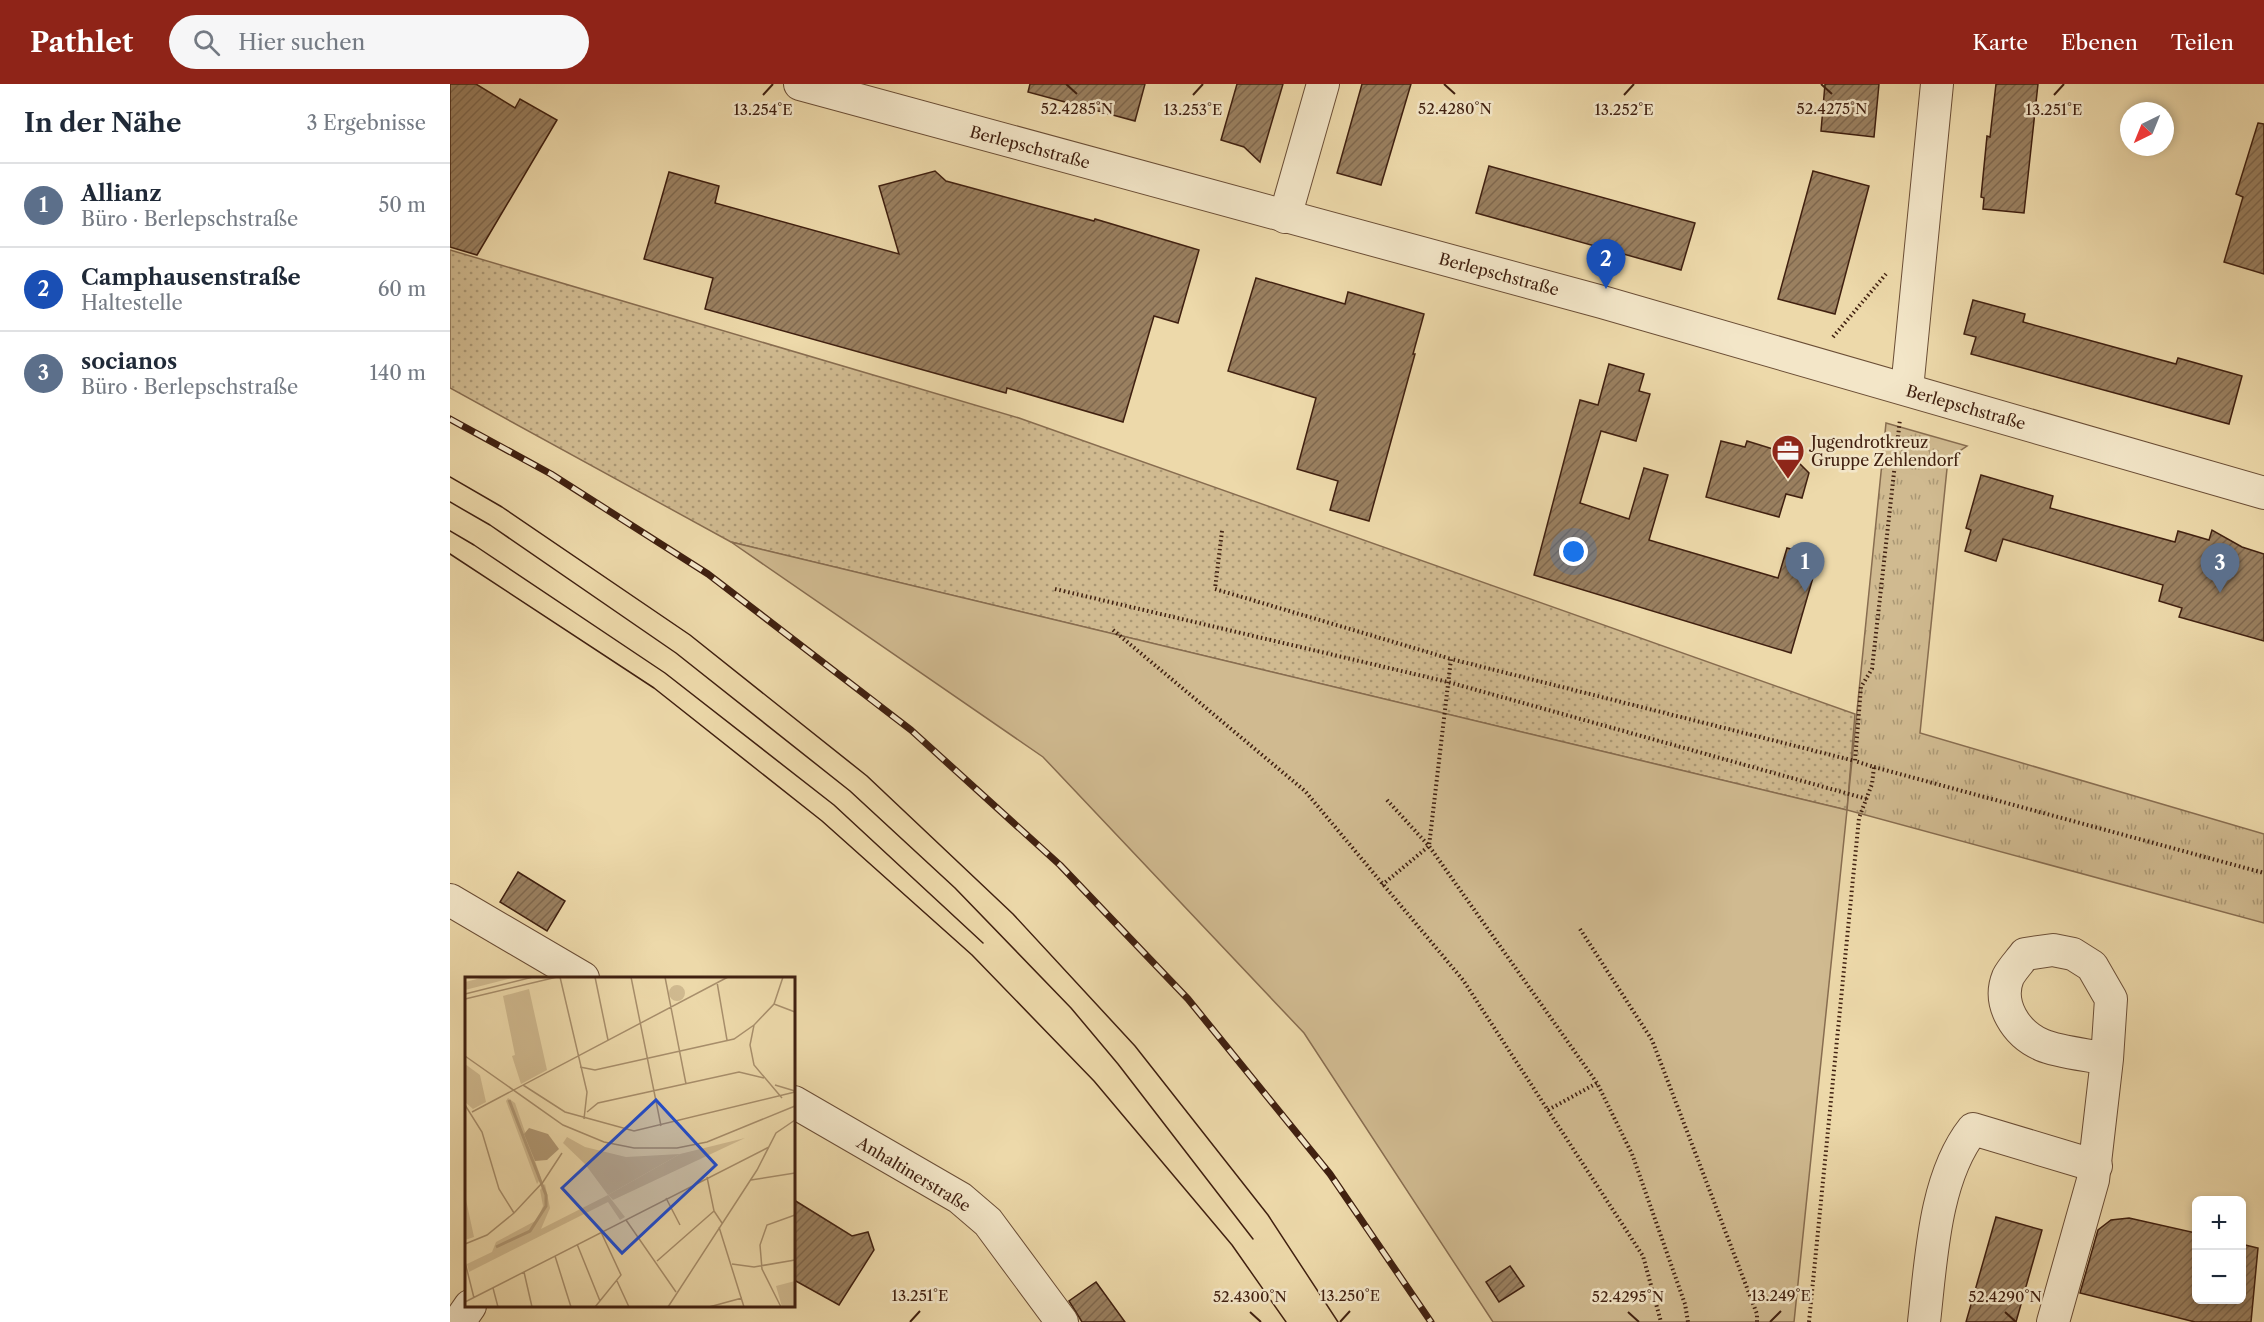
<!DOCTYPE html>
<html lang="de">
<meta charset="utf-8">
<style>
:root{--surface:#fff;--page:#f6f6f7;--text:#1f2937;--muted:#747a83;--line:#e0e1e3;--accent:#8f2418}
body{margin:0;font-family:"Libre Caslon Text",serif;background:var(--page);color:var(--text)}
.controls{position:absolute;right:18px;bottom:18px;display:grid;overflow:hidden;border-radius:9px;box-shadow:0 3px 9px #0003}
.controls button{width:54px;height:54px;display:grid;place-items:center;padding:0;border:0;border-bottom:2px solid var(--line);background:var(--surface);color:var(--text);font:30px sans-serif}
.compass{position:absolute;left:1670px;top:18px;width:54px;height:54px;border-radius:50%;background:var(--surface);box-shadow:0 3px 9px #0003;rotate:223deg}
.you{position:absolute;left:1124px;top:468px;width:21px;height:21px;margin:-15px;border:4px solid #fff;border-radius:50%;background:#1a73e8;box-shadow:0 0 0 9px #1a73e833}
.badge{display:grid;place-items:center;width:39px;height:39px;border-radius:50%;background:var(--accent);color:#fff;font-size:20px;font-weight:700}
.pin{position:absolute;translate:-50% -50px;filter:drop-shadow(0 2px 3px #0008)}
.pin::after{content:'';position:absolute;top:32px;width:21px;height:18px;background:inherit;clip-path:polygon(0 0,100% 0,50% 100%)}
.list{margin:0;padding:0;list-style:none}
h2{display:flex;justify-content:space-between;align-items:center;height:78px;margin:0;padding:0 24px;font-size:26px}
h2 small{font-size:20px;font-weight:400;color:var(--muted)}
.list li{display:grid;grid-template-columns:39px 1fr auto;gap:18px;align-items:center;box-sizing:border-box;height:84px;padding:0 24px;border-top:2px solid var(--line)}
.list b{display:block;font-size:22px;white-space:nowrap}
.list p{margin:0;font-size:20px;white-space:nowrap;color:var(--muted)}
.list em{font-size:20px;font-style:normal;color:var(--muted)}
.icon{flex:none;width:33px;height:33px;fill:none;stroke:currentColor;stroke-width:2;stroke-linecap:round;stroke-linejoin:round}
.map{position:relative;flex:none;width:1814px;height:1238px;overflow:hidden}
header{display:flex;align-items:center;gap:36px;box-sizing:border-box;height:84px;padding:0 30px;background:var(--accent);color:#fff}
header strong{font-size:28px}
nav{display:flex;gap:33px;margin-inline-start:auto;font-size:21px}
.search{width:420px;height:54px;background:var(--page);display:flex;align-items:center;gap:15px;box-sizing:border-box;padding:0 21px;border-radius:33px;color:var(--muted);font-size:22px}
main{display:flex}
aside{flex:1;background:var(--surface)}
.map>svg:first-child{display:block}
.grass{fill:url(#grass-dots);stroke:#886d50;stroke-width:1.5}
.park{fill:url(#park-tufts);stroke:#886d50;stroke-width:1.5}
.garden{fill:#d0ba90;stroke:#886d50;stroke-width:1.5}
.building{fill:url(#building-hatch);stroke:#402010;stroke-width:1.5}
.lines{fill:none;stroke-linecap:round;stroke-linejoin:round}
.minor-casing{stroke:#6b4e36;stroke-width:34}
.path{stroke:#402010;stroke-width:4;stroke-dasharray:1.5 3;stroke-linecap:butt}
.minor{stroke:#f3e6c8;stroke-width:32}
.tram{stroke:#402010;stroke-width:1.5}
.rail-casing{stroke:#402010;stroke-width:7}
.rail{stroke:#f3e6c8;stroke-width:4.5;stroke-dasharray:14;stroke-linecap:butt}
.ticks{fill:none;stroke:#402010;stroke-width:2}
.labels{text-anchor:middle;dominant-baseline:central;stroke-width:5;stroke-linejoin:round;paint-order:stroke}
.street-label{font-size:16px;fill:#402010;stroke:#f3e6c8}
.poi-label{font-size:16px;fill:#402010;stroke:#f3e6c8;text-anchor:start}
.inset-river{fill:none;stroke:#b29a76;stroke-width:3}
.inset-road{fill:none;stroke:#a88f6c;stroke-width:1.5}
.view{fill:#1d4ed8;fill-opacity:0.15;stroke:#1d4ed8;stroke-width:3}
.inset-edge{fill:none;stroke:#402010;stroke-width:3}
.ticks-label{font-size:15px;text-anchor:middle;fill:#402010;stroke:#f3e6c8;stroke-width:5;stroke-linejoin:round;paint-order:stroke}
</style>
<header>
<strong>Pathlet</strong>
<div class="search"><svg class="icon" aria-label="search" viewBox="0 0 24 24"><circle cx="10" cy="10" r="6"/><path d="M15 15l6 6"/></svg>Hier suchen</div>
<nav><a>Karte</a><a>Ebenen</a><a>Teilen</a></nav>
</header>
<main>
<aside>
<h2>In der Nähe<small>3 Ergebnisse</small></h2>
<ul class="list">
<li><span class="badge" style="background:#5c6f8a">1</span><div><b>Allianz</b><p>Büro · Berlepschstraße</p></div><em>50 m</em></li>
<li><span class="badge" style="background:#1a4fb4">2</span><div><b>Camphausenstraße</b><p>Haltestelle</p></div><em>60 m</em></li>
<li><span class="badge" style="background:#5c6f8a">3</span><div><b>socianos</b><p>Büro · Berlepschstraße</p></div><em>140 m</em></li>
</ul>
</aside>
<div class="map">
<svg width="1814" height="1238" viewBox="0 0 1814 1238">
<defs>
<pattern id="grass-dots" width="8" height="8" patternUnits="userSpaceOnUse" patternTransform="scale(1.5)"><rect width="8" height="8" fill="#d0ba90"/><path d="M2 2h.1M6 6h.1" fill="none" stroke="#aa9774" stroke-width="1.8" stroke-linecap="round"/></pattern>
<pattern id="park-tufts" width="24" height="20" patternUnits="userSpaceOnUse" patternTransform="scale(1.5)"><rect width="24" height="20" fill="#d0ba90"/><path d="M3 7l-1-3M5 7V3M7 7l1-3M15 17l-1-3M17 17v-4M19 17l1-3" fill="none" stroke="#aa9774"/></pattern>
<pattern id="building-hatch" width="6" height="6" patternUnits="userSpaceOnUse" patternTransform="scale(1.5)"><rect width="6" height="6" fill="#9a8060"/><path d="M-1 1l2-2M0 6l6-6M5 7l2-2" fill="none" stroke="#7f684e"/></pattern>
</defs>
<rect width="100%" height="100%" fill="#edd9aa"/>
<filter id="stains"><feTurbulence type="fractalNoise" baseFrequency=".00333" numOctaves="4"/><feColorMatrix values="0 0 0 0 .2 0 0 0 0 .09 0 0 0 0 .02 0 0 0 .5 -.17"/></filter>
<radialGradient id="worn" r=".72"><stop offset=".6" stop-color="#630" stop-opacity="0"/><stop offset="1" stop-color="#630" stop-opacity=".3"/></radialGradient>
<path class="grass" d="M0 166 569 334 1405 630 1397 726 281 458 0 304Z"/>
<path class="park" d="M1436 339 1517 362 1498 375 1470 649 1814 750V839L1397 726Z"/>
<path class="garden" d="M281 458 1397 726 1344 1238H1043L854 949 593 673Z"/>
<g class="building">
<path d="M0 0H26L65 24 70 15 107 36 27 171 0 163Z"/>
<path d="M580 0H695L685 37 578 8Z"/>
<path d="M787 0H833L810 78 794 63 771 56Z"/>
<path d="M912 0H961L931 101 887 89Z"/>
<path d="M1375 0H1429L1424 53 1371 47Z"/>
<path d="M1546 0H1588L1574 129 1533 125 1534 114 1531 113 1537 52 1540 53Z"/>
<path d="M1808 39 1814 40V190L1774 178 1793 113 1786 110Z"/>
<path d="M1039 82 1245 139 1231 186 1026 129Z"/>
<path d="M485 87 496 97 644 137 645 135 749 166 728 239 704 232 673 338 557 304 556 309 255 225 263 194 194 175 219 88 269 102 265 119 449 170 429 102Z"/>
<path d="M1363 87 1419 102 1385 230 1328 215Z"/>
<path d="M806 194 895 220 898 208 974 230 963 270H965L919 437 880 426 888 397 847 385 866 314 778 287Z"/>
<path d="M1523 216 1575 230 1573 238 1726 280 1728 274 1792 292 1779 340 1521 270 1526 253 1514 250Z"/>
<path d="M1159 280 1194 290 1189 307 1200 310 1186 357 1151 347 1130 419 1179 435 1194 384 1218 391 1199 456 1328 494 1337 464 1369 473 1341 569 1084 491 1130 316 1148 321Z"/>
<path d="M1271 357 1295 363 1297 357 1323 365 1322 370 1348 378 1359 389 1352 414 1336 410 1329 433 1256 413Z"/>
<path d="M1531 391 1603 412 1600 424 1725 458 1728 447 1759 456 1762 446 1792 463 1814 470V557L1729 533 1732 524 1709 517 1713 501 1553 455 1546 477 1515 467 1521 446 1516 444Z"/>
<path d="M68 788 115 817 97 847 50 818Z"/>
<path d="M344 1116 402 1152 418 1148 424 1166 389 1221 344 1196Z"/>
<path d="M1546 1133 1592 1146 1566 1238H1516Z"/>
<path d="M1679 1134 1746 1149V1215H1791V1160L1808 1164 1801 1238H1745L1630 1209 1648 1146 1661 1136Z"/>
<path d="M1060 1182 1074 1202 1049 1218 1036 1198Z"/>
<path d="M646 1198 675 1238H632L629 1233 619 1217Z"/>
</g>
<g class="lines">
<g class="minor-casing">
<g id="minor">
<path d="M350 0 1152 218 1814 409"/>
<path d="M835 133 873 0"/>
<path d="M1457 305 1487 0"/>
<path d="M0 816 133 894"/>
<path d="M344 1018 510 1114 538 1138 612 1238"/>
<path d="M9 1238 20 1222"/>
<path d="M1474 1238C1481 1178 1484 1094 1523 1045L1646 1082"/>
<path d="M1603 1238 1643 1096 1657 975 1661 915 1642 882 1623 870 1603 866 1575 870C1570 877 1562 885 1558 893 1547 920 1566 950 1592 961 1608 968 1639 971 1657 975"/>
</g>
</g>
<g class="path">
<path d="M1383 253 1436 190"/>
<path d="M772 447 765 505 1001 575"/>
<path d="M605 505 998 598 1417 715"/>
<path d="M663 546 855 707 1013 896 1193 1172 1211 1238"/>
<path d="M1424 683 1814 789"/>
<path d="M937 716 979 762 1147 999 1182 1070 1235 1220 1238 1238"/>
<path d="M932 801 979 762 1001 575 1405 677"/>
<path d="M1130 845 1202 956 1307 1230V1238"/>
<path d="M1098 1026 1147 999"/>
<path d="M1359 1238 1409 734 1422 700 1424 683 1405 677 1411 603 1422 585 1450 335"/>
</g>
<use href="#minor" class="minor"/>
<g class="tram">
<path d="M0 393 52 423 240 551 417 692 563 830 685 962 818 1131 888 1238"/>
<path d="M0 418 40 441 226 569 400 707 505 804 621 924 668 980 803 1155"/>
<path d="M0 447 24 461 215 589 384 721 533 859"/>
<path d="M0 470 204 604 372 737 522 871 644 997 782 1161 836 1238"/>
</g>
<g class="rail-casing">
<path id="rail" d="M0 335 101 390 258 490 461 646 610 781 738 915 880 1090 981 1238"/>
</g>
<use href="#rail" class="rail"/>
</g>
<path class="ticks" d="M616 0 627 10M994 0 1005 10M1371 0 1382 10M313 11 323 0M743 11 753 0M1174 11 1184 0M1604 11 1614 0M800 1228 811 1238M1178 1228 1189 1238M1555 1228 1566 1238M460 1238 470 1227M890 1238 900 1227M1320 1238 1331 1227"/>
<defs>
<g id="office-pin" transform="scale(1.725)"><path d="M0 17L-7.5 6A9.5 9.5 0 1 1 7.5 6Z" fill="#8f2418" stroke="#f3e6c8"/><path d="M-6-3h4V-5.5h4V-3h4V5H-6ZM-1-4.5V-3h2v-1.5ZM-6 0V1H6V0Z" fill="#fff"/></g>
</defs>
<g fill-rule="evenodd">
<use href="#office-pin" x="1338" y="367"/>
</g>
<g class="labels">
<g class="street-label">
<text transform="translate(580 63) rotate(15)">Berlepschstraße</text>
<text transform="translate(1049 190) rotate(15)">Berlepschstraße</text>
<text transform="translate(1516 323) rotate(16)">Berlepschstraße</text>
<text transform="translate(464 1090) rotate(31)">Anhaltinerstraße</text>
</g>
<g class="poi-label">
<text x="1361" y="358">Jugendrotkreuz<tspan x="1361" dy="18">Gruppe Zehlendorf</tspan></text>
</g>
</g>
<g transform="translate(15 893)">
<rect width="330" height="330" fill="#edd9aa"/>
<path d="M280 161 148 223 143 218 215 177Z" fill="#d0ba90"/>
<path d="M20 0H51L0 13V5ZM204 16a8 8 0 1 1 16 0a8 8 0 1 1-16 0ZM64 12 82 93 56 107 47 79 50 78 38 19ZM43 121 50 126 76 201 72 207 41 124ZM80 207 85 231 76 252 143 218 160 240 155 243 143 225 4 295 2 287 27 275 31 265 72 243 78 229 75 213ZM330 304V330H317L311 309Z" fill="#d0ba90"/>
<path d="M0 87 15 98 21 125 8 132 0 125ZM102 160 120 170 161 180 215 177 143 218 120 187 98 166ZM0 218 9 260 0 263Z" fill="#d0ba90"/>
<path d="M64 151 83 157 94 172 82 183 70 184 59 157Z" fill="#b29a76"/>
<path class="inset-river" d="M31 270 65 254 81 229V218L44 123"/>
<path class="inset-road" d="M95 0 122 115 119 142M130 0 143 63M166 0 196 149M200 0 221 107M252 5 262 63M0 17 68 0M0 22 92 0M309 27 330 35M0 79 98 148 139 165 169 171H212L242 165 330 129M115 90 130 93 269 62 289 48M58 108 100 135 169 154 330 115M310 108 330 114M317 121 289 88 285 68 289 48 309 27 318 0M0 128 17 155 34 212 49 236M7 135 263 0M122 135 133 126 274 95 299 101M242 200 249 234 257 246M286 203 330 196M201 221 215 248M161 243 211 315M254 250 279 330M0 267 22 258 49 236 78 205 97 176M112 267 135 324M90 279 106 330M192 284 249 234M0 285 9 321M267 287 289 290 330 283M59 295 67 330M152 304 164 330M28 311 33 330M0 325 304 170M130 330 156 298 136 255M203 330 292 193 311 156 330 143M244 330 277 321M316 330 297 292 295 268 302 248 330 238"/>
<path class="view" d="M191 123 251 188 157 276 97 211Z"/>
<rect width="330" height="330" class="inset-edge"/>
</g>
<g class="ticks-label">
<text x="627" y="30">52.4285°N</text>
<text x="1005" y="30">52.4280°N</text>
<text x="1382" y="30">52.4275°N</text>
<text x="313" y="31">13.254°E</text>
<text x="743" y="31">13.253°E</text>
<text x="1174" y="31">13.252°E</text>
<text x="1604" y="31">13.251°E</text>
<text x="470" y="1217">13.251°E</text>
<text x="900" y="1217">13.250°E</text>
<text x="1331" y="1217">13.249°E</text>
<text x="800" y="1218">52.4300°N</text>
<text x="1178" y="1218">52.4295°N</text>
<text x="1555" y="1218">52.4290°N</text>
</g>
<rect width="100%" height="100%" filter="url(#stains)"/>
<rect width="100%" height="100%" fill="url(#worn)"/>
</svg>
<div class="controls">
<button>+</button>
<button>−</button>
</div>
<svg class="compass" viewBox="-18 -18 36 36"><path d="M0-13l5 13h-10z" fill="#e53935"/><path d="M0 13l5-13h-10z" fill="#747a83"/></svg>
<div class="you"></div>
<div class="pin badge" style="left:1355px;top:508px;background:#5c6f8a">1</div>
<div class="pin badge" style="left:1156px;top:205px;background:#1a4fb4">2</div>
<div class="pin badge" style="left:1770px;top:509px;background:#5c6f8a">3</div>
</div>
</main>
